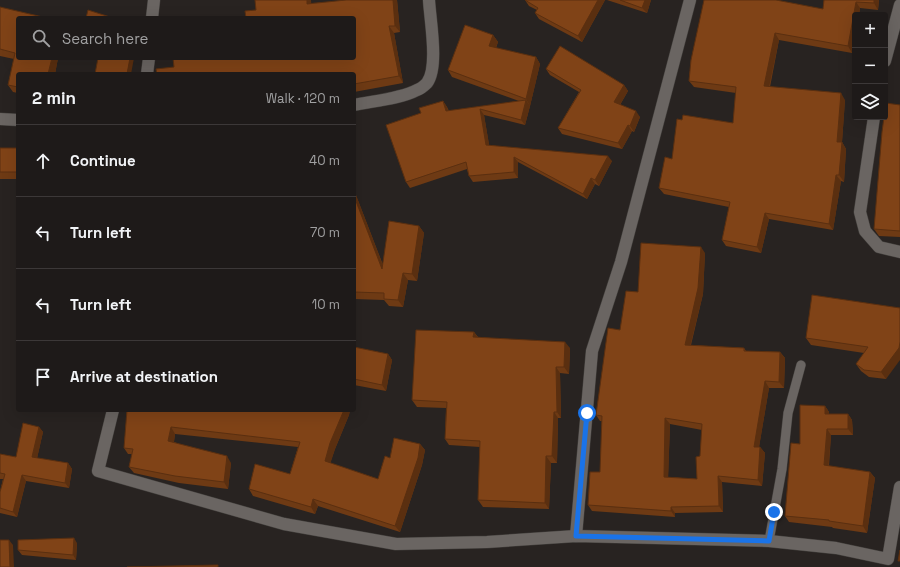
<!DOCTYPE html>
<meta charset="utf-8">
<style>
:root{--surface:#1e1a19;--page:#262322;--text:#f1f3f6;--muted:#a1a1a2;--line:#3c3838}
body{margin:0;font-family:"Space Grotesk",sans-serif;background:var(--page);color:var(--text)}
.controls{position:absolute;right:12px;top:12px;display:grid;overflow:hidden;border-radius:4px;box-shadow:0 4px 16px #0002}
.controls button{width:36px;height:36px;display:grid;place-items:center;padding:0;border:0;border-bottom:1px solid var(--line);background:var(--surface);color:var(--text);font:20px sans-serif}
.stop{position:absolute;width:12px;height:12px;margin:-9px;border:3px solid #1a73e8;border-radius:50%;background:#fff}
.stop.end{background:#1a73e8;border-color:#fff;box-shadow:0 1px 4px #0008}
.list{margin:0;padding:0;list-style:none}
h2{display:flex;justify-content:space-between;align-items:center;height:52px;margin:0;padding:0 16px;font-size:17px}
h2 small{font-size:13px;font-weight:400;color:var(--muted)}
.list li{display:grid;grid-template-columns:26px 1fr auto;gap:12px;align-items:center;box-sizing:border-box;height:72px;padding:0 16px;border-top:1px solid var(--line)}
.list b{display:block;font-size:15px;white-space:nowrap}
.list em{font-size:13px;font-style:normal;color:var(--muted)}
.icon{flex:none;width:22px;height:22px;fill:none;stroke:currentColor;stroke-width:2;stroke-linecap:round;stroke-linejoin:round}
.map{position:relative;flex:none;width:900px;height:567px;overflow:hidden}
.search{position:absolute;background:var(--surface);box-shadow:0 4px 16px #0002;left:16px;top:16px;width:340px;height:44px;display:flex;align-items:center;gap:10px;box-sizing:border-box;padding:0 14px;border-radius:4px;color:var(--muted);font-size:15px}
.panel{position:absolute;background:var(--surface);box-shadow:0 4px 16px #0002;left:16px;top:72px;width:340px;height:340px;border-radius:4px}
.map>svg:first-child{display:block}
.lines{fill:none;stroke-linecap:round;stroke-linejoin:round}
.lane-casing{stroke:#423f3c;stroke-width:10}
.street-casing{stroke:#423f3c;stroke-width:13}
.lane{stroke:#6a6562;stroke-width:9}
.street{stroke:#6a6562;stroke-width:12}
.wall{fill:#6e3a14;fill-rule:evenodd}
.shaded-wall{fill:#5a2f10}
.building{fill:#804317;stroke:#5a2f10;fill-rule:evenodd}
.route{stroke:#1a73e8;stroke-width:5}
</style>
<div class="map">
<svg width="900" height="567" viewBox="0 0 900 567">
<rect width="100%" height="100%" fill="#282321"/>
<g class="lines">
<g class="lane-casing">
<path id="lane" d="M769 541 782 469 788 413 801 365"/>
</g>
<g class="street-casing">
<g id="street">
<path d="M152 18 154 0"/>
<path d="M885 61 900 5"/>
<path d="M147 74 149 58"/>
<path d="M354 105C373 101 400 99 417 90 420 89 425 85 427 83 439 67 430 20 429 0"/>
<path d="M874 117 860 212 865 231 879 247 900 252"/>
<path d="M0 119 18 120"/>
<path d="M113 410 98 471 284 524 396 544 487 542 576 536 769 541 836 548 888 559 900 487"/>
<path d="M576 536 592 351 621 262 690 0"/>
</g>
</g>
<use href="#lane" class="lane"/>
<use href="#street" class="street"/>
</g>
<g class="wall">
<path d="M397 0 400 32 394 33 403 83 354 92V74L174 67 311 3Z"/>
<path d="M525 0H605L582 42 539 19 535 13 537 10 529 6Z"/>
<path d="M607 0H651L647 13Z"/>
<path d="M824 0H879L878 10 860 8 859 15H855L852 53 779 40 770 87 845 100 842 142 846 149 844 182 841 181 833 230 769 219 761 253 726 246 722 240 729 207 664 194 659 188 672 159 682 120 733 123 736 93 694 87 689 81 691 60 823 9Z"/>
<path d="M0 7 18 58H58L55 74H18V93L13 92 8 85 14 59 0 56Z"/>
<path d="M493 35 498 42 496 48 536 57 540 64 530 106 529 105 530 106 525 125 484 115 489 145 612 161 599 186 595 184 587 199 518 162V178L473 182 469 176 467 169 410 188 406 182 421 113 443 101 447 107 449 111 519 101 452 77 448 70Z"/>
<path d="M546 69 624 85 628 91 620 105 640 117 634 132 632 131 622 149 562 134 558 128 579 92 550 75Z"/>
<path d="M900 105V237L879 236 874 229Z"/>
<rect x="0" y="148" width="18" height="31"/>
<path d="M354 190 383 265 419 226 424 233 417 281 408 280 403 307 389 306 384 300 354 299Z"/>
<path d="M705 253 703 294 691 345 744 348 746 351 780 352 785 358 784 388H769L759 447H760L765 453 762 486 722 482 723 512 675 513V517L592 511 588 505 600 472 602 421H600L596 415 620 330ZM670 424 702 430 700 456 697 479 668 477Z"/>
<path d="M900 308 886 379 869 377 861 371 856 364 864 353 811 345 806 338Z"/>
<path d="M474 332 478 337 570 348 569 374 560 373 561 418H558L557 463H551L549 509 483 507 478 500 480 447 449 445 445 439 446 408 417 407 412 400Z"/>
<path d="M354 347 388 354 392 360 386 391 354 385Z"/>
<path d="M825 406 829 412V414H848L852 420 853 435H831L829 466 870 472 875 478 867 533 833 528 832 527 789 522 785 516 800 444Z"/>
<path d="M127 410H350L349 415 335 449 330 463 378 479 390 458 420 444 425 450 422 465 400 532 318 506 315 514 253 496 249 489 290 474 298 447 175 434 174 442 231 463 228 489 179 483 134 473 129 467 132 454H128L124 448Z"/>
<path d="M39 427 43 432 37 458 68 463 72 469 69 488 26 481 17 517 0 513V492L3 479H0V454L16 457Z"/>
<path d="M77 543 76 560 22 555 18 550Z"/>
</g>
<g class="shaded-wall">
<path d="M307 0H311L312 11 307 4Z"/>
<path d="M393 0H397L400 32 395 26Z"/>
<path d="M598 0H605L582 42 578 36Z"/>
<path d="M645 0H651L647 13 642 8Z"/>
<path d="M874 0H879L878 10 874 3Z"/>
<path d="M856 2 860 8 859 15H855V36L852 53 848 46Z"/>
<path d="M389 26 394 33 403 83 399 76Z"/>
<path d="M775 33 779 40 768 92 764 86Z"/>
<path d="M493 35 498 42 494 52 489 46Z"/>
<path d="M536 57 540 64 530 106 526 99Z"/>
<path d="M52 58H58L55 74H48Z"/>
<path d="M130 58H134L131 74H127Z"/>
<path d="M624 85 628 91 618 108 614 102Z"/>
<path d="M841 93 845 100 842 142 846 149 844 182 839 175 837 142Z"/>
<path d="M526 100 530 106 525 125 521 120Z"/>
<path d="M443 101 447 107 450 117 446 111Z"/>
<path d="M480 109 484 115 490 150 486 145Z"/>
<path d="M636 111 640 117 634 132 630 126Z"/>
<path d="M628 125 632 131 622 149 618 143Z"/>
<path d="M608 156 612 161 599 186 595 180Z"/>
<path d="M514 157 518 162V178L514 172Z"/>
<path d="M836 175 841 181 833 230 829 224Z"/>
<path d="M591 178 595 184 587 199 583 194Z"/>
<path d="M354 190 387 276 382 269 354 196Z"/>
<path d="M765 213 769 219 761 253 757 247Z"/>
<path d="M419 226 424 233 417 281 412 274Z"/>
<path d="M701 247 705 253 703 294 689 351 685 345Z"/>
<path d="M403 273 408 280 403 307 398 300Z"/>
<path d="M474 332 478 338 473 337Z"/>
<path d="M565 342 570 348 569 374 564 367Z"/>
<path d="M900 342V360L886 379 881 372Z"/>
<path d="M780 352 785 358 784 388 779 382Z"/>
<path d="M388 354 392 360 386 391 382 385Z"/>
<path d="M556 367 560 373 561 418 557 412Z"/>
<path d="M765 381 769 388 758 453 754 447Z"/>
<path d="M825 406 829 412V420L825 414Z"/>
<path d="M344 410H350L349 415 335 449 329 468 325 461 330 443Z"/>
<path d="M554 412 558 418 557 463 552 456Z"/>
<path d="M848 414 852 420 853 435 848 429Z"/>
<path d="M665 418 670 424 668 483 664 477Z"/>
<path d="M39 427 43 432 36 463 32 457Z"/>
<path d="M171 427 175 434 173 447 168 441Z"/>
<path d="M827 429 831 435 828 472 824 465Z"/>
<path d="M420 444 425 450 422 465 400 532 395 526Z"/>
<path d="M760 447 765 453 762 486 758 480Z"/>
<path d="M227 456 231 463 228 489 224 482Z"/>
<path d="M546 456 551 463 549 509 545 503Z"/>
<path d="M68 463 72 469 69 488 65 483Z"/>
<path d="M870 472 875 478 867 533 863 526Z"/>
<path d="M22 475 26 481 17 517 13 512Z"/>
<path d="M718 476 722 482 723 512 719 506Z"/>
<path d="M313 499 318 506 315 514 311 507Z"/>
<path d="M671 507 675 513V517L671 511Z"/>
<path d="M74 538 77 543 76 560 73 555Z"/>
<path d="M9 540 13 545 14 567H10Z"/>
</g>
<g class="building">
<path d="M255 0H307V4L346 0H393L395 26H389L399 76 354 84V74H157L156 69 174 67 173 58H354V18H246L245 11 256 10Z"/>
<path d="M525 0H598L578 36 535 13 538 8Z"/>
<path d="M620 0H645L642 8Z"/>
<path d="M704 0H776L823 9 824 0H874V3L856 2 848 46 775 33 764 86 841 93 837 142H842L839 175H836L829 224 765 213 757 247 722 240 730 202 659 188 665 157 672 159 677 119 682 120 683 115 733 123 736 87 689 81 691 60Z"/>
<path d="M0 7 47 18H18V58H52L48 74H18V87L8 85 15 53 0 49Z"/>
<path d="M88 10 110 17 109 18H86Z"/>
<path d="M465 25 493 35 489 46 536 57 526 99 448 70Z"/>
<path d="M560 46 624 85 614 102 636 111 630 126 628 125 618 143 558 128 581 90 546 69Z"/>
<path d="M98 58H130L127 74H95Z"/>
<path d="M526 100 521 120 480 109 486 145 608 156 595 180 591 178 583 194 514 157V172L469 176 466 162 406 182 386 125 421 113 419 108 443 101 446 111Z"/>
<path d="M886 103 900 105V231L874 229 882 132 884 117H885V111Z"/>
<rect x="0" y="148" width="18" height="24"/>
<path d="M354 196 382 269 389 221 419 226 412 274 403 273 398 300 384 299V293L354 292Z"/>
<path d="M641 243 701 247 698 288 685 345 744 348V351L780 352 779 382 765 381 754 447H760L758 480 718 476 719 506 671 507V511L588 505 590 472H600L602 416 596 415 608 328 620 330 626 291 638 292ZM665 418 702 424 700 456 696 457 697 479 664 477Z"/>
<path d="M812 295 900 308V342L899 348 881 372 864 370 856 364 868 347 806 338Z"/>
<path d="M416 330 474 332 473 337 565 342 564 367H556L557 412H554L552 456H546L545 503 478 500 480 441 445 439 447 402 412 400Z"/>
<path d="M354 347 388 354 382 385 354 379Z"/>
<path d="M800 405 825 406V414H848V429H827L824 465 870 472 863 526 829 521V520L785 516 791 443 800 444Z"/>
<path d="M127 410H344L330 443 325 461 378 479 385 456 390 458 394 438 420 444 418 458 395 526 313 499 311 507 249 489 255 464 290 474 300 442 171 427 168 441 227 456 224 482 175 476 129 467 133 449 124 448Z"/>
<path d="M23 423 39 427 32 457 68 463 65 483 22 475 13 512 0 508V492L5 474 0 473V454L16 457Z"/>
<path d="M74 538 73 555 18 550V540Z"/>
<path d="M0 540H9L10 567H0Z"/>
<path d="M900 550V561H898Z"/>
<path d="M218 565V567H127Z"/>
</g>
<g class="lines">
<path class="route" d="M587 413 576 536 769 541 774 512"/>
</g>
</svg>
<div class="controls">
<button>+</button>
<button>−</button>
<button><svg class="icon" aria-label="layers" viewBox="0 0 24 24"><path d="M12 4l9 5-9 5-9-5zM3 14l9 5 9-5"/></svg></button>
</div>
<div class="stop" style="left:587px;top:413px"></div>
<div class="stop end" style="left:774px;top:512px"></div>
<div class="search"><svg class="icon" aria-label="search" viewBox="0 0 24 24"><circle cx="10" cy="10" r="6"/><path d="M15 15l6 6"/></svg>Search here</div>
<section class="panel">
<h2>2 min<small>Walk · 120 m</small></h2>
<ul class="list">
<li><svg class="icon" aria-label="ahead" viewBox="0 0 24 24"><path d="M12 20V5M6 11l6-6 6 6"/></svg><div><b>Continue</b></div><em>40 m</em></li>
<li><svg class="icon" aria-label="left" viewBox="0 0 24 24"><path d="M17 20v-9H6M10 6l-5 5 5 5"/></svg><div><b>Turn left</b></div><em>70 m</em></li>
<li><svg class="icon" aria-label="left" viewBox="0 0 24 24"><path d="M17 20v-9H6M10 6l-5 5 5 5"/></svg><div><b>Turn left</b></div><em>10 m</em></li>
<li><svg class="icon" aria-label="arrive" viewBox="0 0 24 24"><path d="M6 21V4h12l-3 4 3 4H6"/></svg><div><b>Arrive at destination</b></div></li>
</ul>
</section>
</div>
